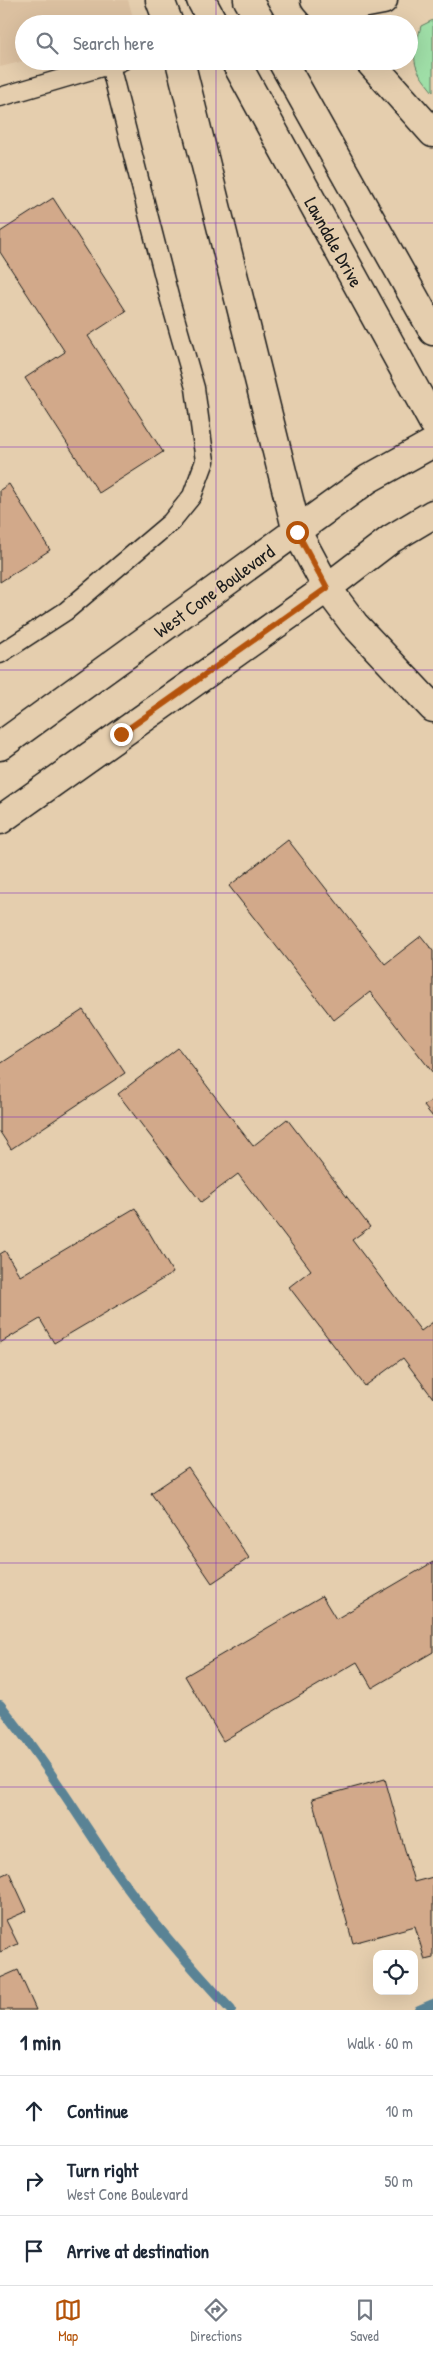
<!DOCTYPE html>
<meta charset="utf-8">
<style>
:root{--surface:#fff;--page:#f2f2f3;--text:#1f2937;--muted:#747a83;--line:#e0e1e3;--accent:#b45309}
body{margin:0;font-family:"Patrick Hand",sans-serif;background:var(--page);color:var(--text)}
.controls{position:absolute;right:15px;bottom:15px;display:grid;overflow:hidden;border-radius:10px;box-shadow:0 5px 20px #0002}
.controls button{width:45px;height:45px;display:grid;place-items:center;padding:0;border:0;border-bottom:1px solid var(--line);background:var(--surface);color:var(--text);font:25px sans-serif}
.stop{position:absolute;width:15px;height:15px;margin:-11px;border:4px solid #b45309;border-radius:50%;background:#fff}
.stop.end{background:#b45309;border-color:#fff;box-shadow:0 1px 5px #0008}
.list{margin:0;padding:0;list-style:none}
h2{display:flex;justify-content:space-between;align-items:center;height:65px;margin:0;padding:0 20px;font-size:21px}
h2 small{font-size:16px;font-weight:400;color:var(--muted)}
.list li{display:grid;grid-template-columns:32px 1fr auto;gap:15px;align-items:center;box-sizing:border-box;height:70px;padding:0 20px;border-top:1px solid var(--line)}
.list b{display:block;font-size:19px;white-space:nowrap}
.list p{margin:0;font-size:16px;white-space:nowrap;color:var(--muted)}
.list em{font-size:16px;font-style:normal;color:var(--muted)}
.icon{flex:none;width:28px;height:28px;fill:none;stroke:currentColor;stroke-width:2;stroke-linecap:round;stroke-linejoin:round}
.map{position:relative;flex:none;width:433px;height:2010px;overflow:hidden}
.search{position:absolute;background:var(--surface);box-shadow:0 5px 20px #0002;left:15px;right:15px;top:15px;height:55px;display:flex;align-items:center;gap:12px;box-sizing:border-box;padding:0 18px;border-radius:28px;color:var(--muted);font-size:19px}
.sheet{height:275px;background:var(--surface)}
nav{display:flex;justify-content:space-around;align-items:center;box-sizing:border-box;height:70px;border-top:1px solid var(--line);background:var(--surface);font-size:14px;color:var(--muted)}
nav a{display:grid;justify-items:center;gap:2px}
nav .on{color:var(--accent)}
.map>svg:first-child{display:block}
.built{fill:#dbc0a0}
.green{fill:#9fdea7;stroke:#5e7d62}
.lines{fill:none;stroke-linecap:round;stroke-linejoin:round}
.stream{stroke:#5a8395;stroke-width:10}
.building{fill:#d2a98a;stroke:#1c1c1c}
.lane-casing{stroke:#1c1c1c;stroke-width:21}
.street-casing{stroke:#1c1c1c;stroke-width:31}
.secondary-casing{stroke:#1c1c1c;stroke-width:31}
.primary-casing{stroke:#1c1c1c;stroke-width:31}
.lane{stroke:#e5ceae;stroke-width:18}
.street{stroke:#e5ceae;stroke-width:28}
.secondary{stroke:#e5ceae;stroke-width:28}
.primary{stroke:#e5ceae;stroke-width:28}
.route{stroke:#b45309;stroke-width:6}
.grid{fill:none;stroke:#7b2cbf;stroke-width:1;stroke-opacity:0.55}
.labels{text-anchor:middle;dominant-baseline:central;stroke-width:4;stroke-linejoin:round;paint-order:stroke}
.street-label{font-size:19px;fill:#1c1c1c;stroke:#e5ceae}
</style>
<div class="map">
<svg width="433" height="2010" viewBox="0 0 433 2010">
<rect width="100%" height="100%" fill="#e5ceae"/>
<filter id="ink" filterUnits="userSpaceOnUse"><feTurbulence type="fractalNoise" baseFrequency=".02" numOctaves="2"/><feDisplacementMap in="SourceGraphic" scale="10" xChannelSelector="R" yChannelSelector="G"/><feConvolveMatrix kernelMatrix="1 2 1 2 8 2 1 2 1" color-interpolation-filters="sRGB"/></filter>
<g filter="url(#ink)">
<path class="built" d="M0 0H128L135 24H24V61L0 67Z"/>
<path class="green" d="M433 20V92C410 64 412 61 421 26Z"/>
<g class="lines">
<g class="stream">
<path d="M0 1705C43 1758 78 1816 117 1873 151 1922 190 1966 231 2010"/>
<path d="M419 2010 433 2004"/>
</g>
</g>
<g class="building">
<path d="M53 198 126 311 88 336 163 452 99 493 25 378 65 352 0 252V232Z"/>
<path d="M9 484 50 550 0 582V490Z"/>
<path d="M288 840 385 964 421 936 433 951V1073L370 992 334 1020 229 886Z"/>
<path d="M83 1010 125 1073 11 1149 0 1132V1064Z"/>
<path d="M178 1048 253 1146 287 1119 370 1227 352 1240 421 1331 433 1322V1398L403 1358 365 1386 289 1287 311 1270 238 1174 201 1202 118 1094Z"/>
<path d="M433 1099V1117L424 1106Z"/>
<path d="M135 1208 173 1273 54 1343 40 1319 0 1343V1254L5 1251 20 1276Z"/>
<path d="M188 1468 249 1558 212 1583 151 1493Z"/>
<path d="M433 1562V1652L372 1688 357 1662 223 1741 185 1676 322 1596 336 1619Z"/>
<path d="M385 1779 414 1882 433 1877V1958L425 1960 415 1926 353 1943 312 1799Z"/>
<path d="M9 1872 27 1911 6 1920 18 1944 0 1952V1876Z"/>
<path d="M18 1970 36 2010H0V1978Z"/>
</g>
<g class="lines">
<g class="lane-casing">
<g id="lane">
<path d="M0 97 122 61"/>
<path d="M0 654 66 611 171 522 192 496 205 461 195 388 170 300 110 65"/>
</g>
</g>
<g class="street-casing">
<path id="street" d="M325 11 383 0"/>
</g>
<g class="secondary-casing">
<g id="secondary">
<path d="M160 0 169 24"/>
<path d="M201 0 214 24"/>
<path d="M248 0 262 24"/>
<path d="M315 0 336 24"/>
<path d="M180 61 297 532 327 588 354 624 433 708"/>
<path d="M235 61 433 422"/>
<path d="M282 61 433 331"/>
<path d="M369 61 433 133"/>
</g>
</g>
<g class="primary-casing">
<g id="primary">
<path d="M0 746 368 479 433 443"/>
<path d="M0 820 327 588 391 539 433 514"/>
</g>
</g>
<use href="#lane" class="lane"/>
<use href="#street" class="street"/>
<use href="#secondary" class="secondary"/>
<use href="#primary" class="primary"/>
</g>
</g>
<g class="lines" filter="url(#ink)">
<path class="route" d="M121 734 327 588 297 532"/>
</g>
<path class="grid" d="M216 0V24M216 61V2010M0 223H433M0 447H433M0 670H433M0 893H433M0 1117H433M0 1340H433M0 1563H433M0 1787H433"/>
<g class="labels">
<g class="street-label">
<text transform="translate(334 242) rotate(61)">Lawndale Drive</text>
<text transform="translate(214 591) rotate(-36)">West Cone Boulevard</text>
</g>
</g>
</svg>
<div class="controls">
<button><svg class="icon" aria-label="locate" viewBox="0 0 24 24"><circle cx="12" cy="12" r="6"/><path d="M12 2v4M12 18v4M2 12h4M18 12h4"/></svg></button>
</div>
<div class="stop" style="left:297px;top:532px"></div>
<div class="stop end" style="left:121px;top:734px"></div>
<div class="search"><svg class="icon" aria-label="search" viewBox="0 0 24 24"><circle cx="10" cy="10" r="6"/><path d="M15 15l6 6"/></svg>Search here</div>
</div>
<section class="sheet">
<h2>1 min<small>Walk · 60 m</small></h2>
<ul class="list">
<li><svg class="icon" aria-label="ahead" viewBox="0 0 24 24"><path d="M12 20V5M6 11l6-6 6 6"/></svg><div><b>Continue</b></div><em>10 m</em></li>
<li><svg class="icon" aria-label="right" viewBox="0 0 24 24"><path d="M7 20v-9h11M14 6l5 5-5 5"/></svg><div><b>Turn right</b><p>West Cone Boulevard</p></div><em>50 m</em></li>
<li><svg class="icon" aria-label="arrive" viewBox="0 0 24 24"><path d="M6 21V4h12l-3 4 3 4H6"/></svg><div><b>Arrive at destination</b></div></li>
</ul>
</section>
<nav>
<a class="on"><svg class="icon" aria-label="map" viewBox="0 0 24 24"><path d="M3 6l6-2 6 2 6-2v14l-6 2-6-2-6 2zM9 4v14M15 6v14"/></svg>Map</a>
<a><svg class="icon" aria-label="directions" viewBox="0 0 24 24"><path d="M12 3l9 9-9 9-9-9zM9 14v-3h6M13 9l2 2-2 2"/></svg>Directions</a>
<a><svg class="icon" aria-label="saved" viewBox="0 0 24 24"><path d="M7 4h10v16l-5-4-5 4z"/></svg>Saved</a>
</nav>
